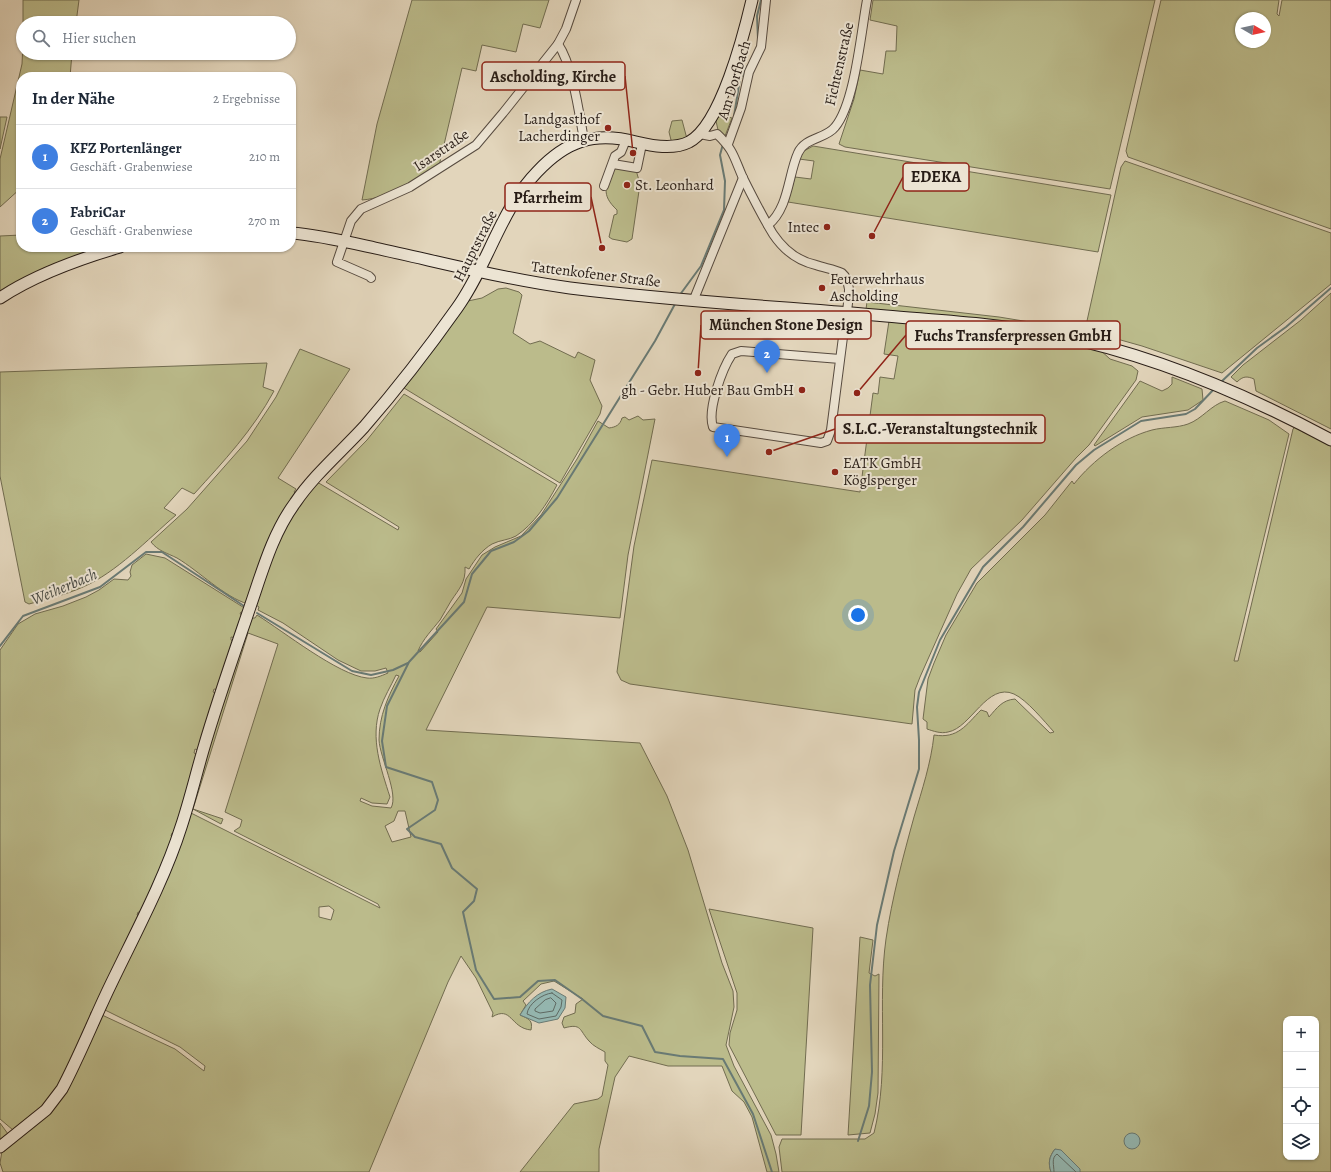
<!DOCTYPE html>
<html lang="de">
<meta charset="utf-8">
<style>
:root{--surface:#fff;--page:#f2f2f3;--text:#1f2937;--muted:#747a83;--line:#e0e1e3;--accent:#1a73e8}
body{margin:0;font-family:Alegreya,serif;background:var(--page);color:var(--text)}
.controls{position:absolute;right:12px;bottom:12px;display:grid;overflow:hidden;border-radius:8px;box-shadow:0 1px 3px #0004}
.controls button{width:36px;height:36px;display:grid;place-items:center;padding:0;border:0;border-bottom:1px solid var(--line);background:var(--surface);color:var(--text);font:20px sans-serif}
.compass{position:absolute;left:1235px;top:12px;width:36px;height:36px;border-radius:50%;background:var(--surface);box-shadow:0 1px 3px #0004;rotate:99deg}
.you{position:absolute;left:858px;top:615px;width:14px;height:14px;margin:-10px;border:3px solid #fff;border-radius:50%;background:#1a73e8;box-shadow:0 0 0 6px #1a73e833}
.badge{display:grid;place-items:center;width:26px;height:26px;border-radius:50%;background:var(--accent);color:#fff;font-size:13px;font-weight:700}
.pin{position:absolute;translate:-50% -33px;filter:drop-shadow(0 1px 2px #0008)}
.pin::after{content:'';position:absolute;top:21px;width:14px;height:12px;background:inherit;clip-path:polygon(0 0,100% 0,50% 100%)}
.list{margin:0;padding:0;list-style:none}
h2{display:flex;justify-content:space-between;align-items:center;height:52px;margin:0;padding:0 16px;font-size:17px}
h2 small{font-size:13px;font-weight:400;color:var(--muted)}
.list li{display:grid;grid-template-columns:26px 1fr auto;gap:12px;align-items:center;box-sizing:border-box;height:64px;padding:0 16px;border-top:1px solid var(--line)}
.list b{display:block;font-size:15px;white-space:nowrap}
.list p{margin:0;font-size:13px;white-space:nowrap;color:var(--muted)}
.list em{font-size:13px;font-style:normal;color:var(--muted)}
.icon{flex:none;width:22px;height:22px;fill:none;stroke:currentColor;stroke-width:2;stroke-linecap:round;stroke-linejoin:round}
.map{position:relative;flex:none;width:1331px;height:1172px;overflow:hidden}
.search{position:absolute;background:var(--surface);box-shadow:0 1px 3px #0004;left:16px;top:16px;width:280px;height:44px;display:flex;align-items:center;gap:10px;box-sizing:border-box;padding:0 14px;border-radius:22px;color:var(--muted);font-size:15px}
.panel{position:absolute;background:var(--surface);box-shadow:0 1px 3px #0004;left:16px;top:72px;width:280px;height:180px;border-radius:16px}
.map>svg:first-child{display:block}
.green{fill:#bbbb8b;stroke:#716c50;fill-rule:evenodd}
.water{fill:#95b8b2;stroke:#697a74}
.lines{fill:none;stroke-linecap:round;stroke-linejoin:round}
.shore{stroke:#5e6a64;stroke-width:1}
.stream{stroke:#697a74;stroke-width:2}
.street-casing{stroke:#564a3f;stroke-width:10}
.secondary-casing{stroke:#271c16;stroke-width:13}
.street{stroke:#ece4d3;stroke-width:8}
.secondary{stroke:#ece4d3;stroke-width:11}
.poi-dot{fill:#8f2418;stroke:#ece4d3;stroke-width:1.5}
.labels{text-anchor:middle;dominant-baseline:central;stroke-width:4;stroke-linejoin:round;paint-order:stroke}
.street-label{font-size:15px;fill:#271c16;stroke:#ece4d3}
.poi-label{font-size:15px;fill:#271c16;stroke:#ece4d3;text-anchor:end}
.water-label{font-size:16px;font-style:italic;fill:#484b45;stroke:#ece4d3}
.leader{fill:none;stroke:#8f2418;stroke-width:1.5}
.callout-dot{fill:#8f2418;stroke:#ece4d3;stroke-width:1.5}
.callout{fill:#ece4d3;stroke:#8f2418;stroke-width:1.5}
.callout-label{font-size:16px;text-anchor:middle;font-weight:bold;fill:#271c16}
</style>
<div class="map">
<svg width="1331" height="1172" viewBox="0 0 1331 1172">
<rect width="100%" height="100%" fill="#e2d5bb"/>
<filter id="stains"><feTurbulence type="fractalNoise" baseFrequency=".005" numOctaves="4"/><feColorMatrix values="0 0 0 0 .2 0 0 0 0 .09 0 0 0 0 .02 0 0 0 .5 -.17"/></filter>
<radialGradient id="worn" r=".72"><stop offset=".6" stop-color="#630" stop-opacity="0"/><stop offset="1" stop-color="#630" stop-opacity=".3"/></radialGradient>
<g class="green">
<path d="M23 0H79L76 23H23Z"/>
<path d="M412 0H549L540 28 523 24 516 52 482 45 476 71 462 68 439 166C415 180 390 198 362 200L377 124Z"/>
<path d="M873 0H1155L1110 189 845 147 839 144 854 99 860 70 883 74 886 51H896L897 26 870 20Z"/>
<path d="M1161 0H1279L1277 14 1279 16 1282 0H1331V229L1128 157 1126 151ZM1241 18H1265V42H1241Z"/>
<path d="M23 43V53H72L70 77H21V161L17 174 21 176V188L0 207V159L22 64Z"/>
<path d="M725 116 732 118 725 136 718 130 716 121 718 117Z"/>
<path d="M0 117H7L0 149Z"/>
<path d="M682 120 687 139 675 143 671 140 669 132 672 121Z"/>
<path d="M813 146 1111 195 1098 252 788 202 795 177 811 179 814 161 799 159 804 151Z"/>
<path d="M1125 161 1331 233V284L1222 373 1142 346 1085 330 1121 167Z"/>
<path d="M614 166 636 170 640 184 632 239 627 242 612 239 609 237 614 215 617 214V210C600 194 606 186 614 166Z"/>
<path d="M21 235V247H99L44 268 0 293V236Z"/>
<path d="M506 288 519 292 522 295 513 333 530 344 540 341 575 358 578 352 595 360 590 380 602 406 600 414 560 483 404 388 468 301 482 298 498 289Z"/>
<path d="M1331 293V429L1256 391 1254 379C1247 376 1243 376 1237 382L1231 377 1243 365 1301 320Z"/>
<path d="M867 302 999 317 1078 330 1073 334 866 309Z"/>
<path d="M889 321 1014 332 1098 348 1110 359 1132 366 1138 371 1136 380 1089 445 1076 458 1022 520 971 569 957 594 920 677 915 690 912 724 630 684 621 680 617 672 634 546 652 460 860 492 873 393 878 394 880 377 894 379 898 356 884 354Z"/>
<path d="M300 349 350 369 278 478 296 489 294 492 297 495 248 604C224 597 199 571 177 558 167 553 158 551 151 542L187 509 247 441 276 397Z"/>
<path d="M267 363 263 387 274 391C253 430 224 461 194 494L182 488 164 508 176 515C147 540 117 572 83 587 65 595 47 599 29 604L25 602 0 476V372Z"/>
<path d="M1172 377 1202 389 1203 400 1188 410 1142 417 1095 446 1094 445 1140 381 1162 391 1168 388 1172 384Z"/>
<path d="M404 394 557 485C547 504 534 524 516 536 509 540 500 540 492 544 482 550 475 559 469 569L465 567C466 582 459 589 451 601 447 607 444 614 440 620 432 630 423 639 418 651L420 652 438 632 436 629 462 593 466 579 482 555 495 547 521 536 541 515 577 459 598 421 609 428C616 427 620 425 622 418L625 417 629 420 638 416 643 420 655 419 628 555 620 618 487 607 426 730 640 743 667 796 688 850 722 963 733 991 734 1007 726 1045 734 1066 771 1135 776 1154 779 1172H767L752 1117 744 1102 732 1091 722 1066H668L629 1056 615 1077 599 1149V1172H520L574 1104 598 1099 602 1096 608 1065 605 1061V1052C600 1049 593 1046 589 1041 579 1030 582 1023 564 1028L562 1023 564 1017 575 1013 576 1004 583 999 554 981 541 984 523 1001 526 1005 520 1015C529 1019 533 1020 531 1030 510 1028 512 1005 492 1017L493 1013 476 978 461 956 448 982 369 1172H3L0 1163 2 1151 40 1120 102 1015 175 1049 204 1071 205 1066 180 1047 105 1010 191 813 380 908 378 904 234 831 240 827 242 820 225 812 278 644 248 633 193 809 223 819 221 824 193 809 192 808 208 747 251 618H255L257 615C283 631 338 675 367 678 374 679 381 676 388 673L386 668 375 671H361L338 660 283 623 258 610 259 607 256 605 275 549 295 510 317 482 398 530 399 527 326 482 367 440ZM396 675 399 676C388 696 379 716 379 740 380 758 399 794 391 808L372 806 360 801 361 798 372 803 387 804 390 797C381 769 370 738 380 709 384 697 391 686 396 675ZM398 811H405L411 837 392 842 385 826 394 821ZM329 906 334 910 331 920 319 917V907Z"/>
<path d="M1225 401 1269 420 1289 434 1234 661H1238L1293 429 1295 427 1331 445V1172H1080C1078 1163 1062 1155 1055 1149 1049 1157 1048 1163 1051 1172H782L779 1147 782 1139H865L874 1133C890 1069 877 1003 886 939 892 898 903 857 914 817 922 790 931 763 934 735 958 739 966 725 981 710L987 712 989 717C997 708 1002 700 1015 699L1050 733 1054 732C1044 721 1027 700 1014 694 987 682 971 728 948 732 941 734 933 731 927 729V722L923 719 928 679 934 663 946 635 977 583 1045 515 1072 481 1074 484C1093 460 1122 438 1152 430 1164 427 1177 428 1188 424 1202 419 1211 405 1225 401ZM1286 1019H1316V1157H1286Z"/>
<path d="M146 554 165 558 246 609 240 613 241 615 245 614 237 638 231 637V640L235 642 219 690 214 689 213 692 218 694 200 751 195 749 194 753 199 755 176 834 172 833 171 836 175 837 142 913 138 912 137 915 140 916 94 1013 91 1012 90 1016 93 1017 69 1071 45 1106 13 1130 0 1119V650L18 624 35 614 63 606 86 597 99 590 114 579 128 580 131 576 130 572 132 565Z"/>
<path d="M709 909 813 928 801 1135H776L729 1045 730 1033 737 1010V993Z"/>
<path d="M860 937 873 940 869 973 875 976 879 974 878 1093 875 1114 870 1133 848 1135Z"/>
<path d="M0 1123 8 1134 0 1142Z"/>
</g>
<g class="water">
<path d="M552 989 566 997 565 1008 558 1019 539 1023 520 1015C528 1002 537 992 552 989Z"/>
<circle cx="1132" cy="1141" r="8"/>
<path d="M1055 1149 1061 1150 1080 1169V1172H1051C1048 1163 1049 1157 1055 1149Z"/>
</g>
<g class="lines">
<g class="shore">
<path d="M552 993 562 1000 561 1007 556 1016 539 1019 527 1014C528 1004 542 994 552 993Z"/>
<path d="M551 998 556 1003 553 1011 540 1013 535 1011V1009L545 1000Z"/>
<path d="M1054 1172C1054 1165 1051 1158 1057 1154L1076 1172"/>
</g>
<g class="stream">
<path d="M758 39 757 16 761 0"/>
<path d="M734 116 740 79 748 65"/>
<path d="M679 296 701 266 724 210 725 181 720 155 723 144"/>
<path d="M675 304 655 341 557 498 529 531 514 542 491 551 472 574 464 602 409 662 387 706 382 741 386 767 432 782 438 800 435 810 407 829 415 837 441 844 452 868 477 889 474 901 463 912 476 970 494 999 520 997 538 981 555 980 582 999 603 1016 642 1026 655 1052 680 1056 723 1059 753 1114 772 1172"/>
<path d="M1221 382 1257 348 1286 327 1331 288"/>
<path d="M257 613 352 671 371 675 393 670 408 663"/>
<path d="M0 646 23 616 100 587 146 552H162L244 606"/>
<path d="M858 1141 869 1106 872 1072 870 985 877 925 894 851 919 769V740L917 707 919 692 940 640 983 567 1023 527 1076 465 1094 450 1141 421 1186 414 1195 409 1215 388"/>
</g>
<g class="street-casing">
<g id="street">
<path d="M558 44C573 66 579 113 584 140"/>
<path d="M700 134 710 136 717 134C734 150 734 158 743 178 752 196 762 216 773 234 783 249 798 261 816 265 824 268 834 269 842 273 847 277 848 283 849 289 849 305 845 321 843 337 839 368 835 399 831 430L827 441 821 443 713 427C707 410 722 369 732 354L741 351 840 359"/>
<path d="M728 144 741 108 749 72 761 47 766 0"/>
<path d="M613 164 637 168 642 144"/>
<path d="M604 186 615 156 621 152 626 140"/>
<path d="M768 225C789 208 788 175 798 153 805 137 826 139 835 127 855 103 861 32 867 0"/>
<path d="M371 278 369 276 337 262 351 221 361 209 410 187 476 145 503 113 558 44 566 29 576 0"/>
<path d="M694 299 743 178"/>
</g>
</g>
<g class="secondary-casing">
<g id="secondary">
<path d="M291 233C319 235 348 242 375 248 440 262 504 279 570 288 674 301 781 307 886 316 943 321 1000 324 1056 335 1153 355 1244 393 1331 440"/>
<path d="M0 298C36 274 79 259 120 247"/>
<path d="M0 1147 46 1110 62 1089C80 1055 94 1019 111 984 135 934 165 878 181 827 190 800 196 774 204 747 218 699 235 651 251 604 263 569 273 533 295 503 314 475 341 452 364 427 397 389 428 349 457 308 488 265 500 210 537 172 566 141 594 131 636 142 652 146 673 150 689 142 721 125 744 34 752 0"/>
</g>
</g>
<use href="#street" class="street"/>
<use href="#secondary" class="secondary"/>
</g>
<g class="poi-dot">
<circle cx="608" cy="128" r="4"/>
<circle cx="627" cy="185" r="4"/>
<circle cx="827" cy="227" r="4"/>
<circle cx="822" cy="288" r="4"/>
<circle cx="802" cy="390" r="4"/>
<circle cx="835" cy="472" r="4"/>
</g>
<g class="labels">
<g class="street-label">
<text transform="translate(839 64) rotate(-77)">Fichtenstraße</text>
<text transform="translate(734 80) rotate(-73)">Am Dorfbach</text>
<text transform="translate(441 150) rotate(-34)">Isarstraße</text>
<text transform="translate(475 246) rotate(-63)">Hauptstraße</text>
<text transform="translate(596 274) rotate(7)">Tattenkofener Straße</text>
</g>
<g class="poi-label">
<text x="600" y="119">Landgasthof<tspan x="600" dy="17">Lacherdinger</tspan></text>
<text x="635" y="185" text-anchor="start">St. Leonhard</text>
<text x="819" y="227">Intec</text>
<text x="830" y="279" text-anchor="start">Feuerwehrhaus<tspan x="830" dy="17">Ascholding</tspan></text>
<text x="794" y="390">gh - Gebr. Huber Bau GmbH</text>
<text x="843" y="463" text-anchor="start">EATK GmbH<tspan x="843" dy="17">Köglsperger</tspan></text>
</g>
<g class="water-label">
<text transform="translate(64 587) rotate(-23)">Weiherbach</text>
</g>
</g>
<path class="leader" d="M633 153L625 76M872 236L903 177M602 248L591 197M698 373L701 325M857 393L906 335M769 452L835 429"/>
<g class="callout-dot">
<circle cx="633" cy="153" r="4"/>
<circle cx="872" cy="236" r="4"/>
<circle cx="602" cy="248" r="4"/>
<circle cx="698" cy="373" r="4"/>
<circle cx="857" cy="393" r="4"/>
<circle cx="769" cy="452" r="4"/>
</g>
<g class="callout">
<rect x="482" y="62" width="143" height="28" rx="4"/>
<rect x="903" y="163" width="66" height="28" rx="4"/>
<rect x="505" y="183" width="86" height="28" rx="4"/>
<rect x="701" y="311" width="170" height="28" rx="4"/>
<rect x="906" y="321" width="214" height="28" rx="4"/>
<rect x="835" y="415" width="210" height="28" rx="4"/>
</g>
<g class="callout-label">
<text x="553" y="82">Ascholding, Kirche</text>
<text x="936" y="182">EDEKA</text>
<text x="548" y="203">Pfarrheim</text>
<text x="786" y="330">München Stone Design</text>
<text x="1013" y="341">Fuchs Transferpressen GmbH</text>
<text x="940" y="434">S.L.C.-Veranstaltungstechnik</text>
</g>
<rect width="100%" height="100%" filter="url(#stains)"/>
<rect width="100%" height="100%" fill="url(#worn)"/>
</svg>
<div class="controls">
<button>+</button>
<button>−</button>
<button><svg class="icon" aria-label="locate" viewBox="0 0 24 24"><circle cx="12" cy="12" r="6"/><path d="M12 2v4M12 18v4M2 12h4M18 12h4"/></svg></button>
<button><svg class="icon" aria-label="layers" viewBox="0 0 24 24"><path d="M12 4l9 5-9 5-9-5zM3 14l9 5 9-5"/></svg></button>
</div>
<svg class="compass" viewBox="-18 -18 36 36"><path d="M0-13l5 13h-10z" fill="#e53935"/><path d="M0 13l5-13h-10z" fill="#747a83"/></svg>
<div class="you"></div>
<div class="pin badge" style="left:727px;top:457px;background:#3f7fe0">1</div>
<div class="pin badge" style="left:767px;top:373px;background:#3f7fe0">2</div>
<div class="search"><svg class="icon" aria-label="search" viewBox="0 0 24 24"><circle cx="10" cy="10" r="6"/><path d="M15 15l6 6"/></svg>Hier suchen</div>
<section class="panel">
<h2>In der Nähe<small>2 Ergebnisse</small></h2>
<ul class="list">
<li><span class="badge" style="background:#3f7fe0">1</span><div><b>KFZ Portenlänger</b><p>Geschäft · Grabenwiese</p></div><em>210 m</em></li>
<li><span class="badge" style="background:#3f7fe0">2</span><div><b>FabriCar</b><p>Geschäft · Grabenwiese</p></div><em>270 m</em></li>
</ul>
</section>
</div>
